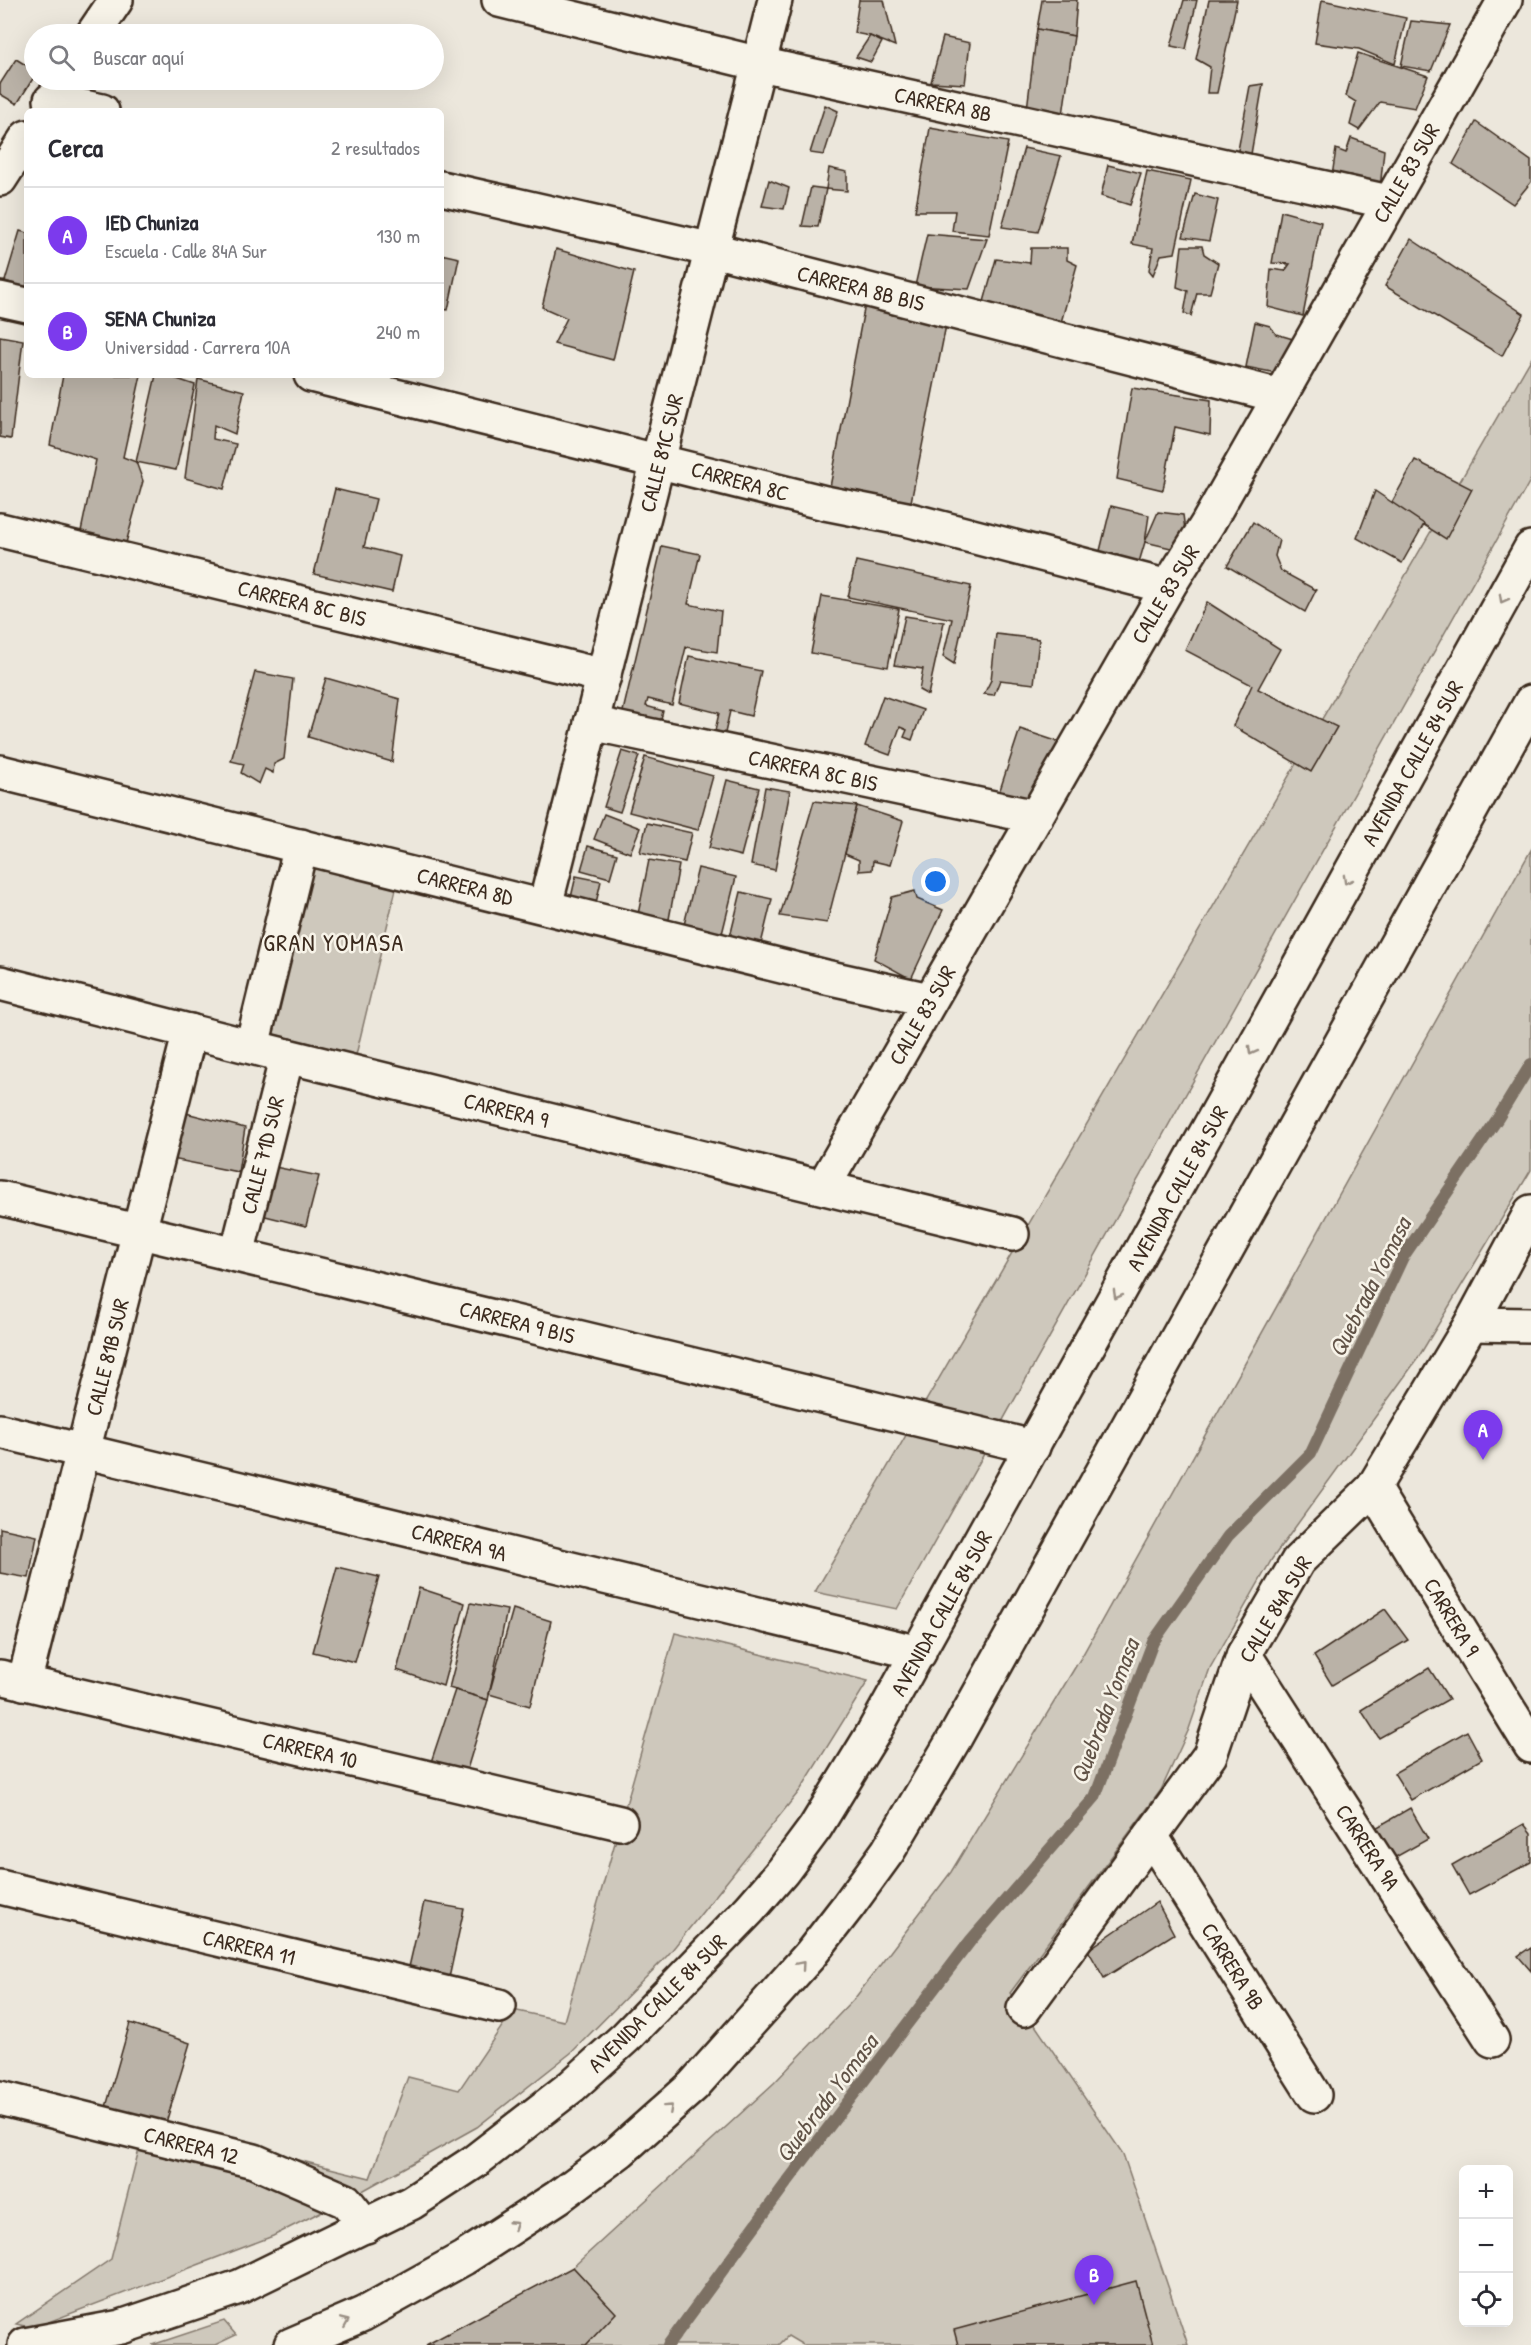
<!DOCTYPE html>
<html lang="es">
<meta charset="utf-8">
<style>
:root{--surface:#fff;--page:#f2f2f3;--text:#2b2b33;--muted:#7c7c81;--line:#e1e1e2;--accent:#7c3aed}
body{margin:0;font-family:"Patrick Hand",sans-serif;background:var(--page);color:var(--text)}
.controls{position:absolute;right:18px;bottom:18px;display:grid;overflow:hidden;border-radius:9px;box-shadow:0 6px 24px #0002}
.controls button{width:54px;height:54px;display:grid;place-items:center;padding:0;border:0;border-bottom:2px solid var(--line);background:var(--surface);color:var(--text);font:30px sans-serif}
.you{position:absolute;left:936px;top:882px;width:21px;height:21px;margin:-15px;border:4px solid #fff;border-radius:50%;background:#1a73e8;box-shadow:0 0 0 9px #1a73e833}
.badge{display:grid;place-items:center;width:39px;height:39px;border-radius:50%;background:var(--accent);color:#fff;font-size:20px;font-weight:700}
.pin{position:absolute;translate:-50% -50px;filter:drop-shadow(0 2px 3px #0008)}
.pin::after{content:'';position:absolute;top:32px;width:21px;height:18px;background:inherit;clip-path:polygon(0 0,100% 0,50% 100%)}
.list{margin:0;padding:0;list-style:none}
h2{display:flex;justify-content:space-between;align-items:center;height:78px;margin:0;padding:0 24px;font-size:26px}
h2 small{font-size:20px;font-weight:400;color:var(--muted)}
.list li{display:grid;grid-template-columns:39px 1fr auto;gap:18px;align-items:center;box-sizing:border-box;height:96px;padding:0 24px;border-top:2px solid var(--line)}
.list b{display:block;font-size:22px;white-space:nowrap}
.list p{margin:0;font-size:20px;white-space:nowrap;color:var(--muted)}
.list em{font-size:20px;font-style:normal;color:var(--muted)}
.icon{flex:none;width:33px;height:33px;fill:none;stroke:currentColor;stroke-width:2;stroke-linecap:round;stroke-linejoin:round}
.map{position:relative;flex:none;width:1531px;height:2345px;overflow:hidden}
.search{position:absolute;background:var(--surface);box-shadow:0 6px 24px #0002;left:24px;top:24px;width:420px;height:66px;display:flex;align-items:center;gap:15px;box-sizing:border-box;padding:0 21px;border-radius:33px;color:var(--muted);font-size:22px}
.panel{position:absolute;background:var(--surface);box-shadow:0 6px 24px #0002;left:24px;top:108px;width:420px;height:270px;border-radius:9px}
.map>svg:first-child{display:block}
.green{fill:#cec8bc;stroke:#84796d;stroke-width:1.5}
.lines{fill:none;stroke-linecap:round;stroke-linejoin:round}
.stream{stroke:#7c7064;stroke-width:12}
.building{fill:#bab2a7;stroke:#3b2a1e;stroke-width:1.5}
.street-casing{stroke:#3b2a1e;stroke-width:38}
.secondary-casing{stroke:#3b2a1e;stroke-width:38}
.highway-casing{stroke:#3b2a1e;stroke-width:38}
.street{stroke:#f7f3e8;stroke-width:33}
.secondary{stroke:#f7f3e8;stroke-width:33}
.highway{stroke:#f7f3e8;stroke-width:33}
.oneway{stroke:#998e83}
.labels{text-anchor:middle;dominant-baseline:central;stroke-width:5;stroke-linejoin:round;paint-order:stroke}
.street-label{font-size:22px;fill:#3b2a1e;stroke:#f7f3e8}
.neighbourhood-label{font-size:24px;letter-spacing:1.5px;fill:#3b2a1e;stroke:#f7f3e8}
.water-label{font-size:24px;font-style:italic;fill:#615347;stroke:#f7f3e8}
</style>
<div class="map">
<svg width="1531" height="2345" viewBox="0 0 1531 2345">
<rect width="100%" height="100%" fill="#ece7dc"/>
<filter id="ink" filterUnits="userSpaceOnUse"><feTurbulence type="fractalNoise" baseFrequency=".0167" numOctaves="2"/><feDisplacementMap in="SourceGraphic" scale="12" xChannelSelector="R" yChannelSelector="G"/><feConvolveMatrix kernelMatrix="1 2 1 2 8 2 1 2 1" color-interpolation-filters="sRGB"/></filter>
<g filter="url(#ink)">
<g class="green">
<path d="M1531 359V479L897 1609 815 1592Z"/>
<path d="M1531 850V1170L1418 1358 1272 1559 1210 1668 1189 1729 1161 1790 1010 1993 1024 2009 1123 2154 1188 2345H803L788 2336 779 2345H586L615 2313 573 2267 774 2083 855 1998 951 1872 1082 1656Z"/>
<path d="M304 862 397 885 356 1055 261 1031Z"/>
<path d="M675 1633 868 1681 801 1789 668 1955 572 2052 477 2127 364 2190 273 2236 33 2328 16 2324 111 2259 146 2122 370 2178 408 2077 459 2090 513 2010 564 2021Z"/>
<path d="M224 2321 236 2335 215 2345H152Z"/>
</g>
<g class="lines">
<path class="stream" d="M668 2345 784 2186 971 1940 1095 1797 1153 1642 1228 1536 1311 1453 1403 1257 1498 1118 1531 1064"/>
</g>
<g class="building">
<path d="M859 0H884L895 46 870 36 854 33Z"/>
<path d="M1042 0H1077L1074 36 1037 29Z"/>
<path d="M1184 0H1197L1186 49 1171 46Z"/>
<path d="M1209 0H1237L1217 93H1207L1210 67 1196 59Z"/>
<path d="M1322 0 1406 18 1395 64 1359 49 1315 43Z"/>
<path d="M1411 21 1450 25 1431 71 1401 66Z"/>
<path d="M1037 29 1074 36 1062 122 1026 117Z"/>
<path d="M870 36 882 42 871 62 856 57Z"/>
<path d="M943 37 970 43 965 84 931 82Z"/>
<path d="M1358 53 1428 76 1415 108 1380 102 1359 130 1350 125 1356 102 1346 96Z"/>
<path d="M16 59 34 70V77L17 104 0 94V84Z"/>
<path d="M1263 84 1250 160 1236 161 1250 86Z"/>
<path d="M825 105 838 111 824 155 810 153Z"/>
<path d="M1476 122 1531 161V182L1513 204 1453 164Z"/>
<path d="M930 128 1008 142 989 235 952 231 955 211H915Z"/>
<path d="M1351 138 1384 150 1380 189 1331 183 1336 149 1346 153Z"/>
<path d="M1024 148 1061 156 1038 232 1002 227Z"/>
<path d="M1108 165 1141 173 1130 205 1101 196Z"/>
<path d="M829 168 847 172V191L826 189Z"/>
<path d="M1147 171 1191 180 1175 253 1161 255 1153 275 1149 270 1153 248 1132 244Z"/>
<path d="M769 180 789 188 784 209 762 206Z"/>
<path d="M811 187 826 189 818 227 802 226Z"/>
<path d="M1195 194 1218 200 1209 241 1183 237Z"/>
<path d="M1281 211 1321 222 1303 316 1268 307 1271 269 1285 271 1290 264 1272 263Z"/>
<path d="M20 231 27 233V288L5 281Z"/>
<path d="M927 234 987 239 969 289 915 286Z"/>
<path d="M1411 239 1524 314 1502 356 1385 286Z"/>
<path d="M1182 246H1202L1204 254 1218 263 1210 293H1197L1191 316 1184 313 1188 291 1177 287Z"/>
<path d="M1031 248H1067V260L1077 265 1060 326 982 309 996 259 1030 263Z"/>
<path d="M556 249 634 272 613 360 554 344 567 318 542 307Z"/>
<path d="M441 254 459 258 448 310 441 309Z"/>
<path d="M865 304 947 320 911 502 830 487Z"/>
<path d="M1255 322 1270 326 1276 334 1293 339 1282 374 1246 367Z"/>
<path d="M0 336 23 340 11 439 0 437Z"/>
<path d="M63 375H141L123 457 136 462 143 481 126 543 80 536 96 460 50 445Z"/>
<path d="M156 375H165L195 385 176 470 136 462Z"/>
<path d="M198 379 244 391 235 434 214 425 213 439 236 444 224 489 185 478Z"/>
<path d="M1132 388 1211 400 1210 435 1175 427 1163 490 1117 479Z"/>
<path d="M1415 460 1472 489 1446 539 1391 504Z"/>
<path d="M335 489 376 499 364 547 400 556 392 592 314 574Z"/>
<path d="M1375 491 1424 524 1402 563 1357 538Z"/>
<path d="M1111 506 1149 515 1145 542 1137 569 1098 559Z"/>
<path d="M1158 512 1183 515 1188 552 1145 542Z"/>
<path d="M1253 522 1279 540 1275 556 1281 571 1316 590 1305 612 1227 566Z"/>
<path d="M662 546 700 554 688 604 721 611 717 652 686 647 672 705 648 699 646 706 663 711 658 733 620 724Z"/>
<path d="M856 561 971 586 954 664 943 657 952 619 848 597Z"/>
<path d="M822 596 899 609 888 667 811 653Z"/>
<path d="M1207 602 1280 649 1258 689 1337 727 1311 772 1233 726 1252 685 1185 650Z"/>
<path d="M905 616 944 622 928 695 919 690 923 669 894 665Z"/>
<path d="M996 634 1039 639 1034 684 1000 680 994 695 984 694 991 680Z"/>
<path d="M689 656 761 671 751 716 730 711 725 733 715 731 719 713 679 703Z"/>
<path d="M255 672 293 679 284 759 274 764 273 773 265 769 259 784 241 773 244 764 231 761Z"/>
<path d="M326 678 400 699 392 762 308 737Z"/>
<path d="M883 696 923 710 912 740 904 737 907 730 900 727 890 755 865 746Z"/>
<path d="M1020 729 1065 744 1032 807 995 805Z"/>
<path d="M622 751 639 756 620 812 604 807Z"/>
<path d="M645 757 713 776 698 830 629 812Z"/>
<path d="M727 780 759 788 741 856 709 848Z"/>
<path d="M765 787 790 791 775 870 751 865Z"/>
<path d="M814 801 857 806 827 923 780 916Z"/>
<path d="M857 806 903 821 890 865 873 861 872 870 859 871V860L845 854Z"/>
<path d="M604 814 640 828 630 853 594 839Z"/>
<path d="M647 823 692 833 685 862 640 852Z"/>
<path d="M588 846 617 854 610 878 581 870Z"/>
<path d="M649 860 679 865 667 930 636 924Z"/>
<path d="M698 868 736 877 720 942 682 933Z"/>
<path d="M576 876 601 881 594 912 569 906Z"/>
<path d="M915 891 917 899 943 910 911 979 874 959 892 897Z"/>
<path d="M741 892 772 899 760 948 729 941Z"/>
<path d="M182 1112 245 1128 238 1172 172 1159Z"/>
<path d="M270 1166 319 1176 306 1226 257 1214Z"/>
<path d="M0 1528 37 1536 29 1578 0 1573Z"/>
<path d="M337 1567 379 1577 355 1662 313 1652Z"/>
<path d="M419 1588 465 1603 443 1686 397 1670Z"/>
<path d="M471 1603 507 1610 488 1700 449 1688Z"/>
<path d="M513 1609 551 1621 530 1706 489 1694Z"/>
<path d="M1385 1609 1408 1640 1332 1685 1314 1656Z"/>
<path d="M1429 1668 1449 1699 1379 1738 1361 1710Z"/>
<path d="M455 1690 488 1700 465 1776 430 1765Z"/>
<path d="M1467 1731 1482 1759 1411 1800 1394 1773Z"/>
<path d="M1410 1808 1428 1839 1385 1863 1367 1833Z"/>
<path d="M1524 1824 1531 1833V1862L1469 1895 1452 1865Z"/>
<path d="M424 1902 464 1909 449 1978 409 1967Z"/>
<path d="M1157 1902 1174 1934 1104 1978 1088 1950Z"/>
<path d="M1531 1947V1971L1518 1956Z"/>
<path d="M130 2023 190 2043 165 2126 106 2107Z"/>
<path d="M573 2267 616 2313 586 2345H426Z"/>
<path d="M1136 2281 1153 2345H958L954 2330Z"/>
</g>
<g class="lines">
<g class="street-casing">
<g id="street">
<path d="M499 0 760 64 1389 202"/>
<path d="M93 34 116 0"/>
<path d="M51 100 102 111"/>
<path d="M0 179 27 137"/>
<path d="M441 188 713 250 1280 396"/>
<path d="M0 299 27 305"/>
<path d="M311 375 825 503 906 519 1168 587"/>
<path d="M0 530 604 676"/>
<path d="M591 723 1036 817"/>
<path d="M0 772 826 977 930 1000"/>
<path d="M545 906 775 0"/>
<path d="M0 983 287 1056 1012 1234"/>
<path d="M252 1046 301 846"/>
<path d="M823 1187 1168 587 1208 523 1505 0"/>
<path d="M0 1198 1033 1447"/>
<path d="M237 1254 287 1056"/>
<path d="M1471 1324 1531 1325"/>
<path d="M1373 1488 1531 1746"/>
<path d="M1244 1654 1492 2040"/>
<path d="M0 1677 620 1823"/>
<path d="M24 1683 190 1031"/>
<path d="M1151 1836 1314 2095"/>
<path d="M0 1887 499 2006"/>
<path d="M1024 2009 1210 1755 1244 1654 1298 1561 1373 1488 1471 1324 1531 1212"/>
<path d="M0 2098 254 2161 346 2201 366 2226"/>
</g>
</g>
<g class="secondary-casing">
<path id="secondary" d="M0 1431 919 1653"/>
</g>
<g class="highway-casing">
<g id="highway">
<path d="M25 2345 121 2327 239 2287 411 2203 474 2162 572 2086 626 2037 750 1909 783 1871 815 1828 872 1735 1531 548"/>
<path d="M291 2345 363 2314 464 2258 558 2197 620 2151 693 2086 810 1955 848 1906 888 1851 956 1736 1531 702"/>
</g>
</g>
<use href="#street" class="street"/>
<use href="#secondary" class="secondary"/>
<use href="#highway" class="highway"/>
</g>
<defs><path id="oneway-chevron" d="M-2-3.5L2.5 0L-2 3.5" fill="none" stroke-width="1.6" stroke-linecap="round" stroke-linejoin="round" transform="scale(1.5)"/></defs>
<g class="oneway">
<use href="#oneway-chevron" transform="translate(1503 599) rotate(119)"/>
<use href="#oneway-chevron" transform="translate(1347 880) rotate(119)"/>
<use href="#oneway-chevron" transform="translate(1252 1051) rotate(119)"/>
<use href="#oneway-chevron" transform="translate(1117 1295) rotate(119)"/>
<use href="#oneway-chevron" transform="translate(801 1965) rotate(-49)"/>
<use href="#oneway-chevron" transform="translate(669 2108) rotate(-42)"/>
<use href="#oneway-chevron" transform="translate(514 2225) rotate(-33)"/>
<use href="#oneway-chevron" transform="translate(345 2322) rotate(-23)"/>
</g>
</g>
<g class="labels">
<g class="street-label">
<text transform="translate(943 104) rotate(12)">CARRERA 8B</text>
<text transform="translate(1406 173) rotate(-60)">CALLE 83 SUR</text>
<text transform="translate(861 288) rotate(14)">CARRERA 8B BIS</text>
<text transform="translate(661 453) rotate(-76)">CALLE 81C SUR</text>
<text transform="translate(740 481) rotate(15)">CARRERA 8C</text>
<text transform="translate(1165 594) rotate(-59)">CALLE 83 SUR</text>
<text transform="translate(302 603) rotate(14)">CARRERA 8C BIS</text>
<text transform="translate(1412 763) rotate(-61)">AVENIDA CALLE 84 SUR</text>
<text transform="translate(813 770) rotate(12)">CARRERA 8C BIS</text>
<text transform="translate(465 886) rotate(14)">CARRERA 8D</text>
<text transform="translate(922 1015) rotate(-60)">CALLE 83 SUR</text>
<text transform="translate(506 1110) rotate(14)">CARRERA 9</text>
<text transform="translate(262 1155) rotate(-76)">CALLE 71D SUR</text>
<text transform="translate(1177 1188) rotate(-61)">AVENIDA CALLE 84 SUR</text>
<text transform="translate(517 1322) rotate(14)">CARRERA 9 BIS</text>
<text transform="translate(107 1357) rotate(-76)">CALLE 81B SUR</text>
<text transform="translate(459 1542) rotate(14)">CARRERA 9A</text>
<text transform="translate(1275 1609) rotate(-59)">CALLE 84A SUR</text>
<text transform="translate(941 1613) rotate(-61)">AVENIDA CALLE 84 SUR</text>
<text transform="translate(1452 1617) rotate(59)">CARRERA 9</text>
<text transform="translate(310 1750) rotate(13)">CARRERA 10</text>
<text transform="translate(1368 1847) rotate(57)">CARRERA 9A</text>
<text transform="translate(249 1947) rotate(13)">CARRERA 11</text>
<text transform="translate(1233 1966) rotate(58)">CARRERA 9B</text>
<text transform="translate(657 2003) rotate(-45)">AVENIDA CALLE 84 SUR</text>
<text transform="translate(191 2145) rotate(14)">CARRERA 12</text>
</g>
<g class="neighbourhood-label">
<text x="334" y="942">GRAN YOMASA</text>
</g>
<g class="water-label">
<text transform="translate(1369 1287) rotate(-63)">Quebrada Yomasa</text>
<text transform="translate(1104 1711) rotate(-69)">Quebrada Yomasa</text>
<text transform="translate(826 2098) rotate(-53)">Quebrada Yomasa</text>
</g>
</g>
</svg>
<div class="controls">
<button>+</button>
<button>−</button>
<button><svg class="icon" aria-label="locate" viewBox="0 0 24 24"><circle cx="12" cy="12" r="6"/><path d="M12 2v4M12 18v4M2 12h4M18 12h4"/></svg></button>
</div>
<div class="you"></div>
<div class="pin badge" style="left:1483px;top:1460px">A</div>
<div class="pin badge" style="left:1094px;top:2305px">B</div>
<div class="search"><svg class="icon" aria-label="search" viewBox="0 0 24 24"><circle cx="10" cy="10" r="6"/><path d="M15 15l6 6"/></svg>Buscar aquí</div>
<section class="panel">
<h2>Cerca<small>2 resultados</small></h2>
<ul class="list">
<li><span class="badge">A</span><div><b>IED Chuniza</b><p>Escuela · Calle 84A Sur</p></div><em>130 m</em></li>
<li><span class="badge">B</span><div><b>SENA Chuniza</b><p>Universidad · Carrera 10A</p></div><em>240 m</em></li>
</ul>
</section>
</div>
